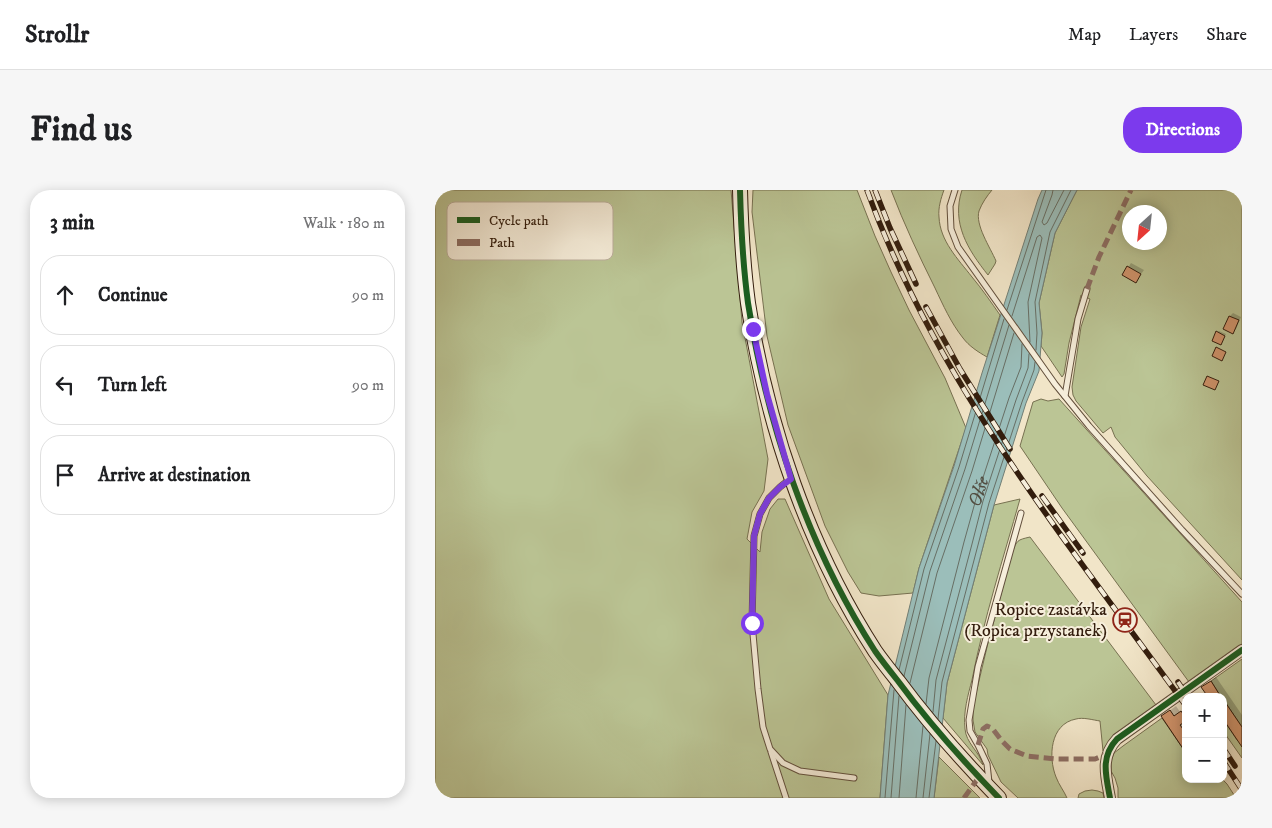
<!DOCTYPE html>
<meta charset="utf-8">
<style>
:root{--surface:#fff;--page:#f6f6f6;--text:#202124;--muted:#757577;--line:#e0e0e0;--accent:#7c3aed}
body{margin:0;font-family:"IM FELL DW Pica",serif;background:var(--page);color:var(--text)}
.controls{position:absolute;right:15px;bottom:15px;display:grid;overflow:hidden;border-radius:10px;box-shadow:0 2px 12px #0003}
.controls button{width:45px;height:45px;display:grid;place-items:center;padding:0;border:0;border-bottom:1px solid var(--line);background:var(--surface);color:var(--text);font:25px sans-serif}
.compass{position:absolute;left:687px;top:15px;width:45px;height:45px;border-radius:50%;background:var(--surface);box-shadow:0 2px 12px #0003;rotate:207deg}
.stop{position:absolute;width:15px;height:15px;margin:-11px;border:4px solid #7c3aed;border-radius:50%;background:#fff}
.stop.end{background:#7c3aed;border-color:#fff;box-shadow:0 1px 5px #0008}
.list{margin:0;padding:0;list-style:none}
h2{display:flex;justify-content:space-between;align-items:center;height:65px;margin:0;padding:0 20px;font-size:21px}
h2 small{font-size:16px;font-weight:400;color:var(--muted)}
.list li{display:grid;grid-template-columns:32px 1fr auto;gap:15px;align-items:center;box-sizing:border-box;height:80px;margin:0 10px 10px;padding:0 10px;border:1px solid var(--line);border-radius:20px}
.list b{display:block;font-size:19px;white-space:nowrap}
.list em{font-size:16px;font-style:normal;color:var(--muted)}
.icon{flex:none;width:28px;height:28px;fill:none;stroke:currentColor;stroke-width:2;stroke-linecap:round;stroke-linejoin:round}
.map{position:relative;flex:none;width:807px;height:608px;overflow:hidden;border-radius:20px}
header{display:flex;align-items:center;gap:30px;box-sizing:border-box;height:70px;padding:0 25px;background:var(--surface);border-bottom:1px solid var(--line)}
header strong{font-size:24px}
nav{display:flex;gap:28px;margin-inline-start:auto;font-size:18px}
.intro{display:flex;align-items:center;justify-content:space-between;box-sizing:border-box;height:120px;padding:0 30px}
h1{margin:0;font-size:35px}
.button{padding:12px 22px;border-radius:20px;background:var(--accent);color:#fff;font-size:18px;font-weight:700}
main{display:flex;gap:30px;padding:0 30px}
aside{flex:1;background:var(--surface);border-radius:20px;box-shadow:0 2px 12px #0003}
.map>svg:first-child{display:block}
.green{fill:#bbc595;stroke:#777151;fill-rule:evenodd}
.water{fill:#9bbeba;stroke:#717e75}
.shadow{fill:#0003}
.lines{fill:none;stroke-linecap:round;stroke-linejoin:round}
.shore{stroke:#676e64;stroke-width:1}
.building{fill:#d0946c;stroke:#331d0d}
.lane-casing{stroke:#624f3c;stroke-width:7}
.street-casing{stroke:#624f3c;stroke-width:12}
.secondary-casing{stroke:#331d0d;stroke-width:16}
.lane{stroke:#f6eedb;stroke-width:5}
.street{stroke:#f6eedb;stroke-width:10}
.secondary{stroke:#f6eedb;stroke-width:14}
.rail-casing{stroke:#331d0d;stroke-width:5.5}
.rail{stroke:#f6eedb;stroke-width:4;stroke-dasharray:11;stroke-linecap:butt}
.quiet{stroke:#8d6e63;stroke-width:5;stroke-dasharray:10 5;stroke-linecap:butt}
.cycleway-casing{stroke:#f6eedb;stroke-width:9}
.cycleway{stroke:#1b5e20;stroke-width:6}
.route{stroke:#7c3aed;stroke-width:6}
.labels{text-anchor:middle;dominant-baseline:central;stroke-width:4;stroke-linejoin:round;paint-order:stroke}
.poi-label{font-size:18px;fill:#331d0d;stroke:#f6eedb;text-anchor:end}
.water-label{font-size:19px;font-style:italic;fill:#524d41;stroke:#f6eedb}
.key{fill:#f6eedb;stroke:#bcaf9d;stroke-width:1}
.key-label{font-size:14px;fill:#331d0d}
</style>
<header>
<strong>Strollr</strong>
<nav><a>Map</a><a>Layers</a><a>Share</a></nav>
</header>
<div class="intro"><h1>Find us</h1><a class="button">Directions</a></div>
<main>
<aside>
<h2>3 min<small>Walk · 180 m</small></h2>
<ul class="list">
<li><svg class="icon" aria-label="ahead" viewBox="0 0 24 24"><path d="M12 20V5M6 11l6-6 6 6"/></svg><div><b>Continue</b></div><em>90 m</em></li>
<li><svg class="icon" aria-label="left" viewBox="0 0 24 24"><path d="M17 20v-9H6M10 6l-5 5 5 5"/></svg><div><b>Turn left</b></div><em>90 m</em></li>
<li><svg class="icon" aria-label="arrive" viewBox="0 0 24 24"><path d="M6 21V4h12l-3 4 3 4H6"/></svg><div><b>Arrive at destination</b></div></li>
</ul>
</aside>
<div class="map">
<svg width="807" height="608" viewBox="0 0 807 608">
<rect width="100%" height="100%" fill="#f1e5c8"/>
<filter id="stains"><feTurbulence type="fractalNoise" baseFrequency=".004" numOctaves="4"/><feColorMatrix values="0 0 0 0 .2 0 0 0 0 .09 0 0 0 0 .02 0 0 0 .5 -.17"/></filter>
<radialGradient id="worn" r=".72"><stop offset=".6" stop-color="#630" stop-opacity="0"/><stop offset="1" stop-color="#630" stop-opacity=".3"/></radialGradient>
<g class="green">
<path d="M0 0H296L307 132 333 269 329 301 317 322 312 349 325 362 327 342 335 319 343 309H350L394 409 453 505 445 608H0Z"/>
<path d="M318 0H422L440 46 456 82 474 120 510 188 531 238 484 378 478 403 444 406 426 403 413 382 390 336 353 235 332 146 317 22Z"/>
<path d="M456 0H509C506 8 503 18 504 27 505 51 523 69 537 87 547 99 556 112 565 125L552 167C543 162 534 156 528 148 516 133 508 115 500 98 484 66 469 34 456 0Z"/>
<path d="M527 0H557C552 6 547 13 544 21 540 35 555 57 561 71L560 74 553 85C533 60 516 33 527 0Z"/>
<path d="M642 0H807V390L712 286 680 247 676 237 668 243 641 211 638 205 637 197 646 137 655 109 646 105 634 153 629 184 627 187 606 156 607 143 604 113 620 43ZM694 22H724V52H694Z"/>
<path d="M606 209 613 211 624 209 807 412V454L754 492 627 318 585 256 598 212Z"/>
<path d="M585 309C568 369 549 428 537 490 533 505 528 522 530 539 531 553 544 561 548 575L508 528 512 493 559 315Z"/>
<path d="M595 347 721 515 678 547 668 561 665 531C658 530 648 527 641 529 615 534 613 567 621 587 624 595 629 601 632 608H583L566 592 553 565 552 559 540 542 538 530V516L553 453 577 363C582 350 582 350 595 347Z"/>
<path d="M807 469V537L788 509V507H786L776 491Z"/>
<path d="M727 528 751 563V589H787L792 594 801 608H683V598L680 588 676 581V571L679 563 688 556Z"/>
<path d="M788 529 802 550 807 548V568L788 541Z"/>
<path d="M504 567 545 608H499Z"/>
<path d="M657 600 663 601 668 603 669 608H643L644 604 650 601Z"/>
</g>
<path class="water" d="M607 0H642L620 43 604 113 607 143 604 181 591 213 559 315 512 493 499 608H445L453 505 484 378 519 276 547 183 603 9Z"/>
<g class="shadow">
<path d="M696 73 709 80 701 91 689 84Z"/>
<path d="M798 123 806 127 801 139 798 142 795 126Z"/>
<path d="M784 141 791 144 787 152 782 142Z"/>
<path d="M781 487 807 525V546L788 527V507H768L772 503 768 497Z"/>
<path d="M741 516 745 522 751 518V561L727 526Z"/>
</g>
<g class="lines">
<g class="shore">
<path d="M618 0 617 5 607 32 609 35 612 33 629 0"/>
<path d="M572 120 611 0"/>
<path d="M577 126 602 47 605 45 607 48 593 112 595 152"/>
<path d="M601 160 602 143 600 112 615 42 636 0"/>
<path d="M464 480 489 379 524 277 569 129"/>
<path d="M469 486 495 381 530 279 574 135"/>
<path d="M475 493 502 383 537 281 579 143"/>
<path id="s1" d="M491 514 494 488 529 352 541 309 574 208 586 177 587 154"/>
<path d="M498 522 501 490 537 354 548 311 581 210 593 178 594 164"/>
<path d="M503 529 507 492 543 355 554 313 587 212 599 180 600 172"/>
<path d="M450 608 459 500"/>
<path d="M456 608 464 506"/>
<path d="M464 608 471 515"/>
<path d="M481 608 488 536"/>
<path d="M488 608 495 544"/>
<path d="M494 608 501 551"/>
</g>
</g>
<g class="building">
<path d="M692 76 706 84 701 93 687 85Z"/>
<path d="M794 126 804 130 798 144 788 139Z"/>
<path d="M781 141 790 146 786 155 777 151Z"/>
<path d="M781 157 791 162 787 171 777 166Z"/>
<path d="M772 186 784 191 780 200 768 195Z"/>
<path d="M776 491 786 507H773L766 497Z"/>
<path d="M788 509 807 537V557L788 529Z"/>
<path d="M735 520 739 526 746 521 751 528V531L745 535 751 543V563L726 526Z"/>
</g>
<g class="lines">
<g class="lane-casing">
<g id="lane">
<path d="M520 0 515 16 516 39 523 57 620 194 654 236 747 340 807 404"/>
<path d="M630 206 643 129 652 99"/>
<path d="M355 289 345 297 334 308 325 324 319 346 317 433 323 499 328 537 335 559 348 573 365 581 419 588"/>
<path d="M336 562 351 608"/>
<path d="M554 592 552 574 543 555 535 541 534 530 543 477 586 323"/>
</g>
</g>
<g class="street-casing">
<path id="street" d="M675 608C671 586 665 567 682 549L807 460"/>
</g>
<g class="secondary-casing">
<path id="secondary" d="M305 0C306 38 308 76 313 113 332 235 373 357 440 461 447 471 455 481 463 491 494 533 528 571 564 608"/>
</g>
<use href="#lane" class="lane"/>
<use href="#street" class="street"/>
<use href="#secondary" class="secondary"/>
<g class="rail-casing">
<g id="rail">
<path d="M432 0C502 194 632 351 751 516"/>
<path d="M440 0 455 38 481 94"/>
<path d="M491 117 525 179 575 259"/>
<path d="M607 306 648 363"/>
<path d="M743 492 753 507"/>
<path d="M788 558 800 576"/>
<path d="M788 571 807 600"/>
</g>
</g>
<use href="#rail" class="rail"/>
<g class="quiet">
<path d="M652 99 664 67 696 0"/>
<path d="M543 555 548 539 552 536 557 538 567 551 575 559 592 566 621 569H660L674 563"/>
<path d="M529 608 544 587"/>
</g>
<g class="cycleway-casing">
<g id="cycleway">
<path d="M305 0C306 38 308 76 313 113 332 235 373 357 440 461 447 471 455 481 463 491 494 533 528 571 564 608"/>
<path d="M675 608C671 586 665 567 682 549L807 460"/>
</g>
</g>
<use href="#cycleway" class="cycleway"/>
</g>
<g class="lines">
<path class="route" d="M317 433 319 346 325 324 334 308 345 297 356 289 332 204 318 139"/>
</g>
<defs>
<g id="station-ring" transform="scale(1.25)"><circle r="9.5" fill="#f6eedb" stroke="#8f2418" stroke-width="1.5"/><path d="M-3-6H3Q5-6 5-4V2Q5 4 3 4L4.5 6H3L1.5 4h-3L-3 6H-4.5L-3 4Q-5 4-5 2V-4Q-5-6-3-6ZM-3.5-4v3h7v-3ZM-3.5 1v1.5H-2V1ZM2 1v1.5H3.5V1Z" fill="#8f2418"/></g>
</defs>
<g fill-rule="evenodd">
<use href="#station-ring" x="690" y="430"/>
</g>
<g class="labels">
<g class="poi-label">
<text x="672" y="420">Ropice zastávka<tspan x="672" dy="21">(Ropica przystanek)</tspan></text>
</g>
<g class="water-label">
<text stroke="none"><textPath href="#s1" startOffset="219">Olše</textPath></text>
</g>
</g>
<rect x="12" y="12" width="166" height="58" rx="8" class="key"/>
<rect x="22" y="27" width="23" height="6" fill="#1b5e20"/>
<rect x="22" y="49" width="23" height="7" fill="#8d6e63"/>
<g class="key-label">
<text x="54" y="35">Cycle path</text>
<text x="54" y="57">Path</text>
</g>
<rect width="100%" height="100%" filter="url(#stains)"/>
<rect width="100%" height="100%" fill="url(#worn)"/>
</svg>
<div class="controls">
<button>+</button>
<button>−</button>
</div>
<svg class="compass" viewBox="-18 -18 36 36"><path d="M0-13l5 13h-10z" fill="#e53935"/><path d="M0 13l5-13h-10z" fill="#757577"/></svg>
<div class="stop" style="left:317px;top:433px"></div>
<div class="stop end" style="left:318px;top:139px"></div>
</div>
</main>
